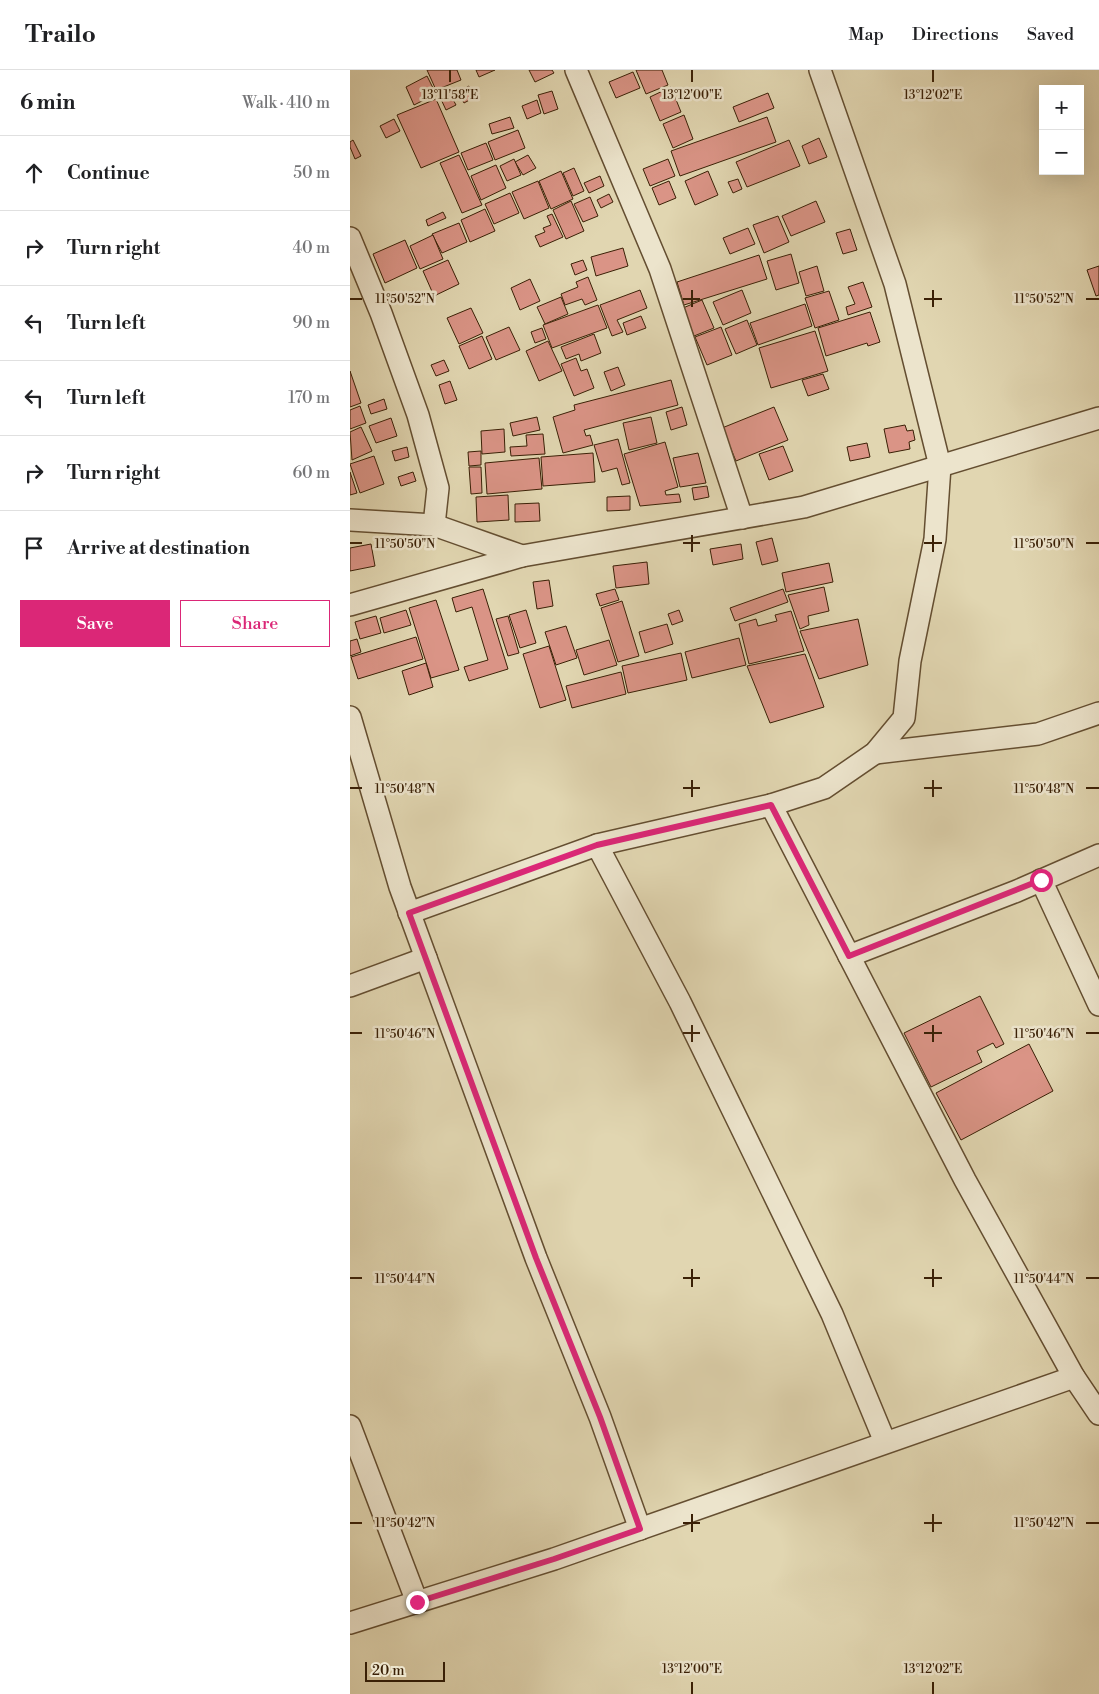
<!DOCTYPE html>
<meta charset="utf-8">
<style>
:root{--surface:#fff;--page:#f6f6f6;--text:#202124;--muted:#757577;--line:#e0e0e0;--accent:#db2777}
body{margin:0;font-family:"Libre Bodoni",serif;background:var(--page);color:var(--text)}
.controls{position:absolute;right:15px;top:15px;display:grid;overflow:hidden;border-radius:0px;box-shadow:0 5px 20px #0002}
.controls button{width:45px;height:45px;display:grid;place-items:center;padding:0;border:0;border-bottom:1px solid var(--line);background:var(--surface);color:var(--text);font:25px sans-serif}
.scale{position:absolute;left:15px;bottom:12px;width:80px;box-sizing:border-box;padding-left:5px;border:2px solid #3a2006;border-top:0;font-size:14px;line-height:18px;white-space:nowrap;color:#3a2006;-webkit-text-stroke:4px #ece4cc;paint-order:stroke}
.stop{position:absolute;width:15px;height:15px;margin:-11px;border:4px solid #db2777;border-radius:50%;background:#fff}
.stop.end{background:#db2777;border-color:#fff;box-shadow:0 1px 5px #0008}
.list{margin:0;padding:0;list-style:none}
h2{display:flex;justify-content:space-between;align-items:center;height:65px;margin:0;padding:0 20px;font-size:21px}
h2 small{font-size:16px;font-weight:400;color:var(--muted)}
.list li{display:grid;grid-template-columns:32px 1fr auto;gap:15px;align-items:center;box-sizing:border-box;height:75px;padding:0 20px;border-top:1px solid var(--line)}
.list b{display:block;font-size:19px;white-space:nowrap}
.list em{font-size:16px;font-style:normal;color:var(--muted)}
.actions{display:flex;gap:10px;padding:15px 20px}
.actions a{flex:1;padding:11px 0;border:1px solid var(--accent);border-radius:0px;text-align:center;font-size:18px;color:var(--accent)}
.actions .main{background:var(--accent);color:#fff}
.icon{flex:none;width:28px;height:28px;fill:none;stroke:currentColor;stroke-width:2;stroke-linecap:round;stroke-linejoin:round}
.map{position:relative;flex:none;width:749px;height:1624px;overflow:hidden}
header{display:flex;align-items:center;gap:30px;box-sizing:border-box;height:70px;padding:0 25px;background:var(--surface);border-bottom:1px solid var(--line)}
header strong{font-size:24px}
nav{display:flex;gap:28px;margin-inline-start:auto;font-size:18px}
main{display:flex}
aside{flex:1;background:var(--surface)}
.map>svg:first-child{display:block}
.building{fill:#da9486;stroke:#3a2006}
.lines{fill:none;stroke-linecap:round;stroke-linejoin:round}
.street-casing{stroke:#644e31;stroke-width:24}
.street{stroke:#ece4cc;stroke-width:21}
.route{stroke:#db2777;stroke-width:6}
.ticks{fill:none;stroke:#3a2006;stroke-width:2}
.ticks-label{font-size:12px;text-anchor:middle;fill:#3a2006;stroke:#ece4cc;stroke-width:5;stroke-linejoin:round;paint-order:stroke}
</style>
<header>
<strong>Trailo</strong>
<nav><a>Map</a><a>Directions</a><a>Saved</a></nav>
</header>
<main>
<aside>
<h2>6 min<small>Walk · 410 m</small></h2>
<ul class="list">
<li><svg class="icon" aria-label="ahead" viewBox="0 0 24 24"><path d="M12 20V5M6 11l6-6 6 6"/></svg><div><b>Continue</b></div><em>50 m</em></li>
<li><svg class="icon" aria-label="right" viewBox="0 0 24 24"><path d="M7 20v-9h11M14 6l5 5-5 5"/></svg><div><b>Turn right</b></div><em>40 m</em></li>
<li><svg class="icon" aria-label="left" viewBox="0 0 24 24"><path d="M17 20v-9H6M10 6l-5 5 5 5"/></svg><div><b>Turn left</b></div><em>90 m</em></li>
<li><svg class="icon" aria-label="left" viewBox="0 0 24 24"><path d="M17 20v-9H6M10 6l-5 5 5 5"/></svg><div><b>Turn left</b></div><em>170 m</em></li>
<li><svg class="icon" aria-label="right" viewBox="0 0 24 24"><path d="M7 20v-9h11M14 6l5 5-5 5"/></svg><div><b>Turn right</b></div><em>60 m</em></li>
<li><svg class="icon" aria-label="arrive" viewBox="0 0 24 24"><path d="M6 21V4h12l-3 4 3 4H6"/></svg><div><b>Arrive at destination</b></div></li>
</ul>
<div class="actions"><a class="main">Save</a><a>Share</a></div>
</aside>
<div class="map">
<svg width="749" height="1624" viewBox="0 0 749 1624">
<rect width="100%" height="100%" fill="#e1d6b1"/>
<filter id="stains"><feTurbulence type="fractalNoise" baseFrequency=".004" numOctaves="4"/><feColorMatrix values="0 0 0 0 .2 0 0 0 0 .09 0 0 0 0 .02 0 0 0 .5 -.17"/></filter>
<radialGradient id="worn" r=".72"><stop offset=".6" stop-color="#630" stop-opacity="0"/><stop offset="1" stop-color="#630" stop-opacity=".3"/></radialGradient>
<g class="building">
<path d="M77 0H107L111 10 86 20Z"/>
<path d="M126 0H145L129 7Z"/>
<path d="M179 0H202L204 3 185 12Z"/>
<path d="M286 0H312L318 15 296 24Z"/>
<path d="M283 2 290 18 266 28 259 12Z"/>
<path d="M77 6 86 24 64 35 56 17Z"/>
<path d="M119 16 125 27 114 33 108 22Z"/>
<path d="M321 17 331 42 310 51 300 27Z"/>
<path d="M202 21 208 39 194 44 188 25Z"/>
<path d="M99 22 106 35 96 40 90 27Z"/>
<path d="M418 23 424 38 389 52 383 37Z"/>
<path d="M86 29 109 82 71 98 47 45Z"/>
<path d="M187 30 191 43 177 49 172 36Z"/>
<path d="M334 45 343 69 323 78 313 54Z"/>
<path d="M160 47 164 58 142 64 139 54Z"/>
<path d="M417 47 426 72 330 106 321 81Z"/>
<path d="M44 49 50 61 36 68 30 56Z"/>
<path d="M168 60 175 78 145 90 138 72Z"/>
<path d="M469 68 477 87 459 94 452 76Z"/>
<path d="M3 70 11 86 5 89 0 77V72Z"/>
<path d="M439 70 450 96 397 117 386 92Z"/>
<path d="M136 73 143 90 118 100 111 83Z"/>
<path d="M109 85 132 135 112 143 90 93Z"/>
<path d="M178 85 186 98 173 105 165 92Z"/>
<path d="M164 89 171 105 157 111 150 96Z"/>
<path d="M318 89 325 106 300 116 293 99Z"/>
<path d="M146 95 156 118 131 130 121 106Z"/>
<path d="M224 98 234 121 223 126 213 103Z"/>
<path d="M211 101 223 129 201 139 189 111Z"/>
<path d="M358 101 368 125 345 135 335 111Z"/>
<path d="M250 106 254 116 239 123 234 113Z"/>
<path d="M388 109 392 119 383 123 378 112Z"/>
<path d="M188 111 199 138 174 149 162 122Z"/>
<path d="M319 111 326 128 309 135 302 118Z"/>
<path d="M160 123 169 143 144 154 135 134Z"/>
<path d="M259 124 263 132 251 138 247 130Z"/>
<path d="M240 127 248 146 233 152 224 134Z"/>
<path d="M221 131 234 161 216 169 203 140Z"/>
<path d="M466 131 475 152 441 166 432 146Z"/>
<path d="M135 139 145 161 120 172 111 150Z"/>
<path d="M93 142 96 148 78 156 76 150Z"/>
<path d="M202 144 213 167 190 177 185 166 195 162 193 158 201 155 197 146Z"/>
<path d="M428 146 439 172 414 183 403 155Z"/>
<path d="M109 153 117 172 92 183 82 164Z"/>
<path d="M398 158 405 174 380 184 373 168Z"/>
<path d="M500 159 507 180 493 184 486 163Z"/>
<path d="M83 165 93 189 70 199 60 176Z"/>
<path d="M55 170 67 198 35 213 23 184Z"/>
<path d="M273 178 278 196 246 206 241 187Z"/>
<path d="M441 184 449 213 426 220 417 191Z"/>
<path d="M409 185 417 209 334 235 327 212Z"/>
<path d="M98 190 109 214 84 226 73 201Z"/>
<path d="M233 190 237 200 225 205 221 194Z"/>
<path d="M467 196 474 221 456 226 449 202Z"/>
<path d="M749 196V225L746 226 737 200Z"/>
<path d="M238 207 247 230 235 235 232 229 215 235 211 224 228 217 226 212Z"/>
<path d="M180 209 190 231 170 240 161 218Z"/>
<path d="M513 212 522 237 498 245 496 237 505 234 498 217Z"/>
<path d="M290 220 297 238 267 250 273 262 262 266 250 235Z"/>
<path d="M392 220 401 243 373 255 363 232Z"/>
<path d="M479 221 489 250 465 258 455 228Z"/>
<path d="M211 227 218 244 195 254 187 237Z"/>
<path d="M352 230 364 258 344 266 333 238Z"/>
<path d="M455 234 462 256 408 275 400 253Z"/>
<path d="M248 235 257 258 202 278 193 255Z"/>
<path d="M121 238 133 263 109 274 97 248Z"/>
<path d="M520 242 530 272 518 276 517 273 476 286 468 258Z"/>
<path d="M291 246 296 258 277 265 273 253Z"/>
<path d="M397 250 407 275 386 284 375 259Z"/>
<path d="M159 257 170 280 146 290 136 267Z"/>
<path d="M371 257 382 285 357 295 345 267Z"/>
<path d="M192 258 196 269 185 273 181 262Z"/>
<path d="M465 261 478 301 421 318 409 278Z"/>
<path d="M244 264 251 283 231 291 229 284 216 289 211 277Z"/>
<path d="M132 266 142 289 119 299 109 276Z"/>
<path d="M198 271 212 301 189 311 176 281Z"/>
<path d="M226 288 231 301 237 299 244 318 224 326 211 294Z"/>
<path d="M94 290 99 301 86 306 81 295Z"/>
<path d="M268 297 275 315 261 321 254 302Z"/>
<path d="M0 301 11 333 0 337Z"/>
<path d="M473 304 479 319 458 326 452 310Z"/>
<path d="M321 310 328 335 234 360 236 366 240 365 243 375 213 383 203 347 225 340 224 335Z"/>
<path d="M100 311 107 330 95 334 89 315Z"/>
<path d="M34 329 37 339 21 344 18 335Z"/>
<path d="M10 336 16 353 0 359V340Z"/>
<path d="M332 337 337 355 321 360 316 342Z"/>
<path d="M424 337 438 370 386 391 372 358Z"/>
<path d="M187 347 190 360 163 366 160 353Z"/>
<path d="M301 347 307 373 279 380 273 353Z"/>
<path d="M41 348 47 366 26 373 19 356Z"/>
<path d="M555 355 557 361 563 360 565 370 559 372 560 379 539 383 534 359Z"/>
<path d="M11 357 22 381 2 390 0 362Z"/>
<path d="M154 359 155 382 132 384 131 361Z"/>
<path d="M193 364 195 384 161 386 160 377 177 376 176 365Z"/>
<path d="M268 369 280 413 272 415 267 398 252 402 244 375Z"/>
<path d="M315 372 328 417 315 421 316 425 329 424 331 432 290 436 274 384Z"/>
<path d="M517 373 520 387 500 391 497 377Z"/>
<path d="M433 376 443 401 419 410 409 384Z"/>
<path d="M57 377 59 387 45 391 42 381Z"/>
<path d="M131 381V395L119 396 118 382Z"/>
<path d="M243 383 245 412 193 416 191 387Z"/>
<path d="M348 383 356 413 330 417 323 388Z"/>
<path d="M24 386 34 414 10 423 0 394Z"/>
<path d="M189 388 192 419 137 424 135 393Z"/>
<path d="M119 397H131L132 423 121 424Z"/>
<path d="M0 402 7 423 0 425Z"/>
<path d="M63 402 66 411 51 416 48 407Z"/>
<path d="M357 416 359 427 344 430 342 418Z"/>
<path d="M158 425 159 450 127 452 126 427Z"/>
<path d="M280 426V440L257 441V427Z"/>
<path d="M189 433 190 451 165 452V434Z"/>
<path d="M422 468 428 491 412 495 406 472Z"/>
<path d="M21 474 25 496 0 501V478Z"/>
<path d="M391 474 393 489 363 495 360 479Z"/>
<path d="M297 492 299 514 266 518 263 496Z"/>
<path d="M479 493 483 512 436 522 432 503Z"/>
<path d="M199 510 203 536 187 539 183 512Z"/>
<path d="M474 517 479 541 458 546 459 555 450 559 438 525Z"/>
<path d="M133 519 158 599 119 611 114 597 138 590 122 537 106 542 102 528Z"/>
<path d="M265 519 269 530 250 536 246 524Z"/>
<path d="M433 519 438 532 385 551 380 538Z"/>
<path d="M86 530 109 600 81 608 59 538Z"/>
<path d="M272 531 289 586 268 592 251 538Z"/>
<path d="M56 540 61 555 34 563 30 548Z"/>
<path d="M176 540 186 573 170 578 159 545Z"/>
<path d="M329 540 333 551 322 555 318 544Z"/>
<path d="M441 541 454 581 399 594 389 554 406 549 408 556 427 551 425 545Z"/>
<path d="M26 546 31 563 10 569 5 552Z"/>
<path d="M158 546 169 583 158 586 146 549Z"/>
<path d="M508 549 518 595 469 609 450 561Z"/>
<path d="M317 554 323 574 295 583 289 562Z"/>
<path d="M216 556 227 588 206 595 195 562Z"/>
<path d="M66 567 73 589 8 609 1 587Z"/>
<path d="M389 568 396 595 342 608 335 582Z"/>
<path d="M7 569 11 582 0 586V571Z"/>
<path d="M259 570 267 595 234 605 226 580Z"/>
<path d="M199 576 216 630 190 638 173 584Z"/>
<path d="M331 583 337 610 278 623 272 596Z"/>
<path d="M455 584 474 637 420 653 397 596Z"/>
<path d="M76 593 83 617 59 625 52 601Z"/>
<path d="M271 602 276 624 222 638 216 616Z"/>
<path d="M630 926 654 974 646 978 643 973 627 981 632 992 581 1017 554 963Z"/>
<path d="M679 974 703 1021 611 1070 586 1023Z"/>
</g>
<g class="lines">
<g class="street-casing">
<g id="street">
<path d="M226 0 310 199 392 448"/>
<path d="M0 168 31 243 68 345 88 418 84 455"/>
<path d="M0 450 84 455 172 486"/>
<path d="M0 535 172 486 454 437 749 348"/>
<path d="M0 647 50 817 186 1188 250 1347 290 1459"/>
<path d="M525 683 688 664 749 643"/>
<path d="M421 735 474 718 525 683 554 648 560 591 585 469 590 396 545 214 470 0"/>
<path d="M247 775 421 735 615 1110 724 1307 749 1344"/>
<path d="M691 810 749 935"/>
<path d="M59 843 247 775 330 932 482 1244 535 1372"/>
<path d="M499 886 667 821 749 785"/>
<path d="M0 916 76 888"/>
<path d="M0 1356 67 1532"/>
<path d="M0 1553 204 1489 724 1307"/>
</g>
</g>
<use href="#street" class="street"/>
</g>
<g class="lines">
<path class="route" d="M67 1532 204 1489 290 1459 250 1347 186 1188 59 843 247 775 421 735 499 886 691 810"/>
</g>
<path class="ticks" d="M100 0V12M342 0V12M583 0V12M342 220V237M583 220V237M0 229H12M333 229H350M574 229H592M736 229H749M342 465V482M583 465V482M0 473H12M333 473H350M574 473H592M736 473H749M342 710V727M583 710V727M0 718H12M333 718H350M574 718H592M736 718H749M342 955V972M583 955V972M0 963H12M333 963H350M574 963H592M736 963H749M342 1199V1217M583 1199V1217M0 1208H12M333 1208H350M574 1208H592M736 1208H749M342 1444V1462M583 1444V1462M0 1453H12M333 1453H350M574 1453H592M736 1453H749M342 1612V1624M583 1612V1624"/>
<g class="ticks-label">
<text x="100" y="29">13°11'58"E</text>
<text x="342" y="29">13°12'00"E</text>
<text x="583" y="29">13°12'02"E</text>
<text x="55" y="233">11°50'52"N</text>
<text x="694" y="233">11°50'52"N</text>
<text x="55" y="478">11°50'50"N</text>
<text x="694" y="478">11°50'50"N</text>
<text x="55" y="723">11°50'48"N</text>
<text x="694" y="723">11°50'48"N</text>
<text x="55" y="968">11°50'46"N</text>
<text x="694" y="968">11°50'46"N</text>
<text x="55" y="1213">11°50'44"N</text>
<text x="694" y="1213">11°50'44"N</text>
<text x="55" y="1457">11°50'42"N</text>
<text x="694" y="1457">11°50'42"N</text>
<text x="342" y="1603">13°12'00"E</text>
<text x="583" y="1603">13°12'02"E</text>
</g>
<rect width="100%" height="100%" filter="url(#stains)"/>
<rect width="100%" height="100%" fill="url(#worn)"/>
</svg>
<div class="controls">
<button>+</button>
<button>−</button>
</div>
<div class="scale">20 m</div>
<div class="stop" style="left:691px;top:810px"></div>
<div class="stop end" style="left:67px;top:1532px"></div>
</div>
</main>
